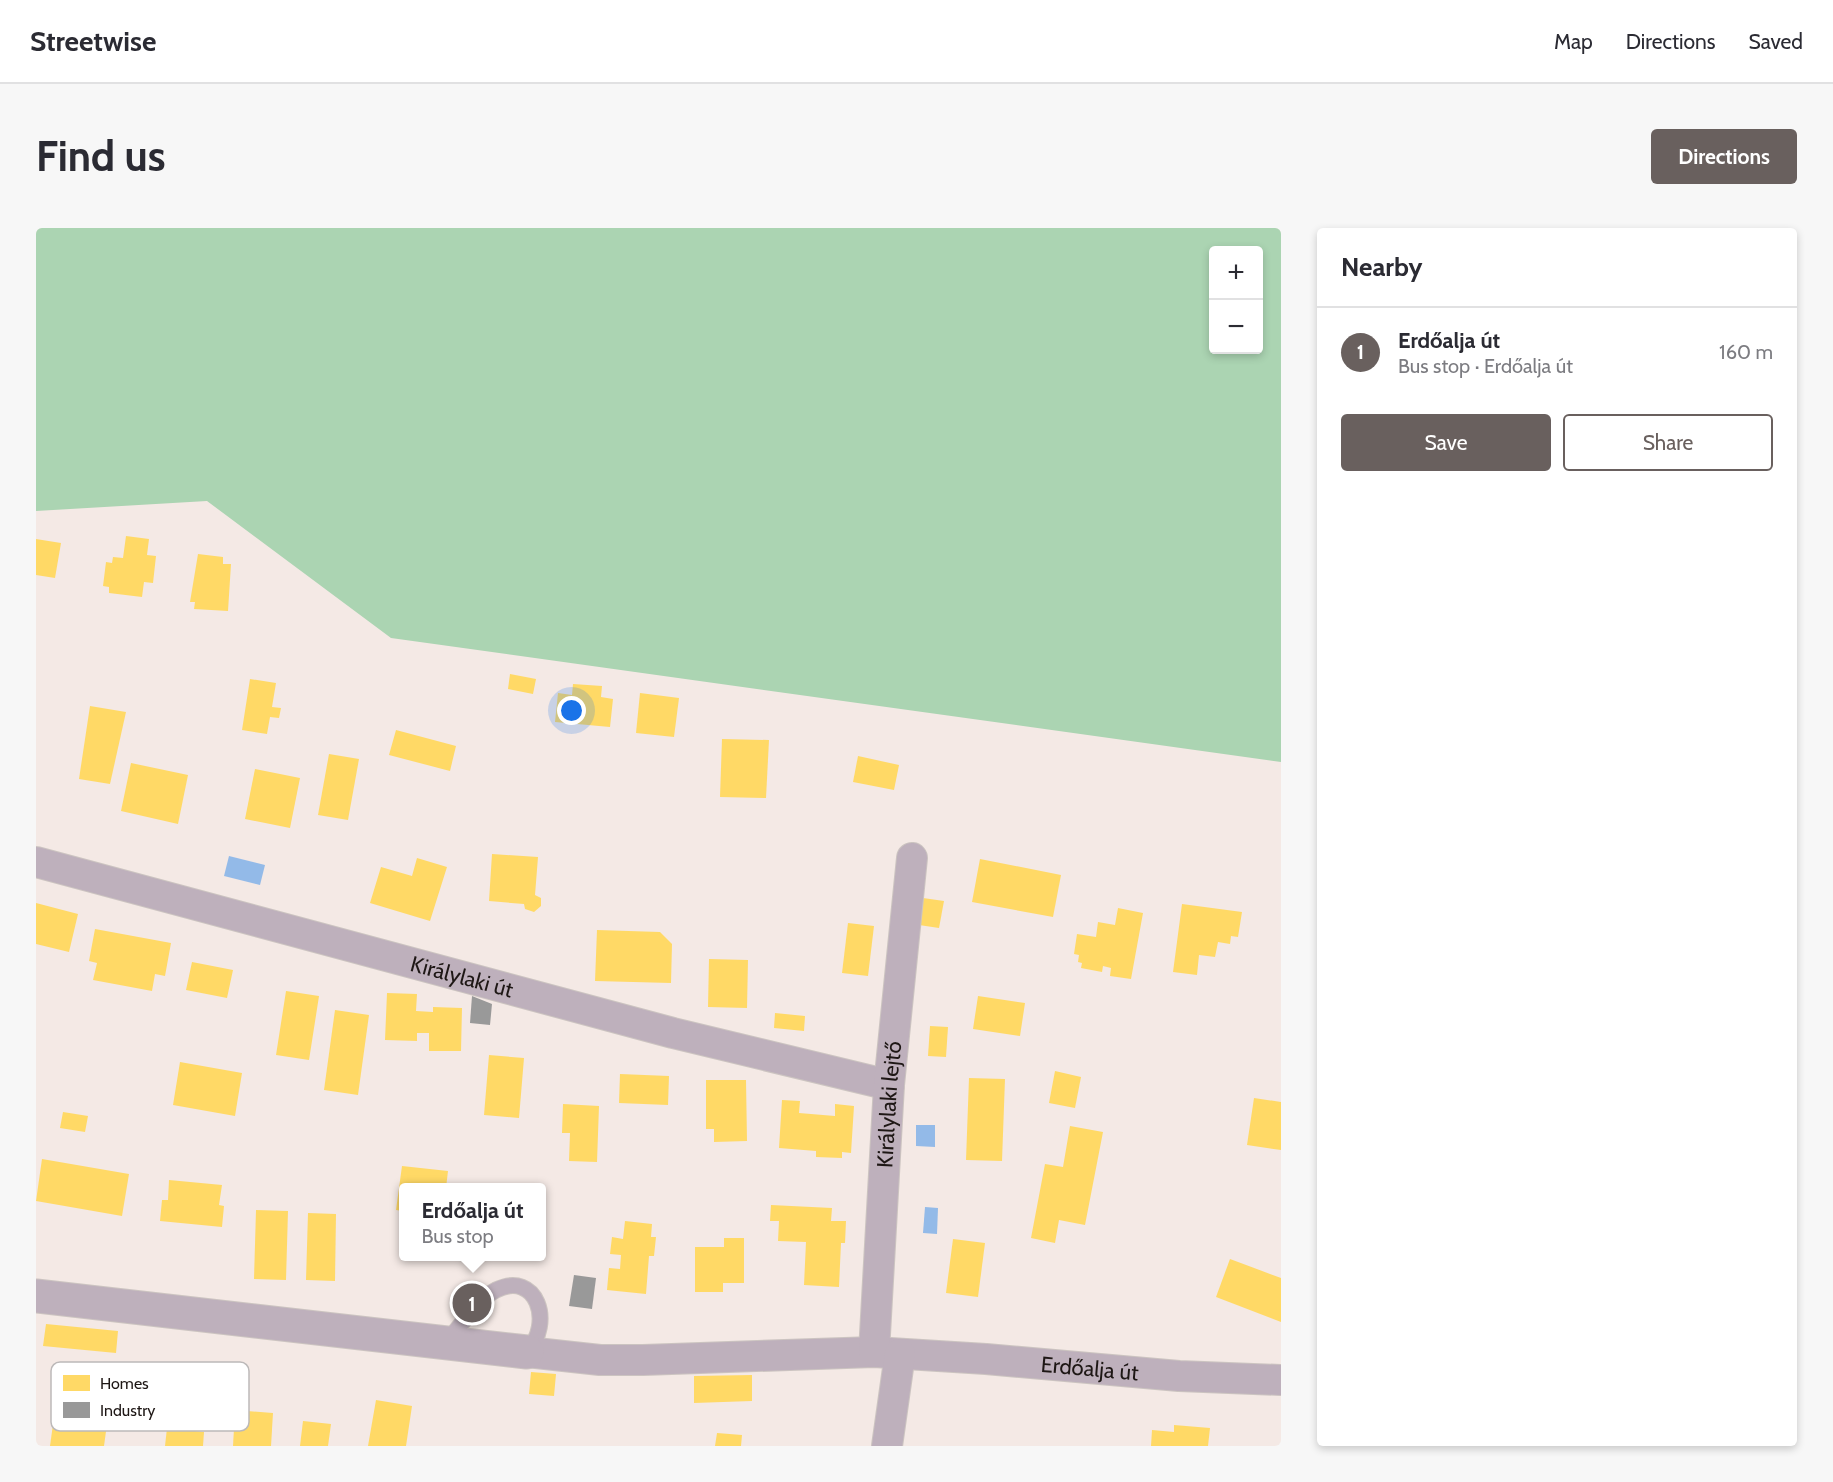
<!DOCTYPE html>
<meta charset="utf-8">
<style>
:root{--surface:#fff;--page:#f7f7f7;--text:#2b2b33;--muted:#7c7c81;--line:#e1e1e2;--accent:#69605e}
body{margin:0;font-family:Cabin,sans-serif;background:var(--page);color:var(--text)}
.controls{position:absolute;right:18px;top:18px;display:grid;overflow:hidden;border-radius:6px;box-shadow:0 3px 9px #0003}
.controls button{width:54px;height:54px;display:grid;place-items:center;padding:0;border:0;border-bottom:2px solid var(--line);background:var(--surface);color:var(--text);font:30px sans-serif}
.you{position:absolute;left:536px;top:483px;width:21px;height:21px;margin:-15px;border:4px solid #fff;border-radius:50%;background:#1a73e8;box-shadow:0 0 0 9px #1a73e833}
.badge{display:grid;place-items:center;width:39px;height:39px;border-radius:50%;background:var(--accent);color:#fff;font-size:20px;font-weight:700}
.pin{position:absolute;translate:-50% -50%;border:3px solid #fff;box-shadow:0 2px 6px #0006}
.popup{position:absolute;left:363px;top:955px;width:147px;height:78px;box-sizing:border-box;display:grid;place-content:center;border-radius:6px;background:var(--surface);filter:drop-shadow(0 2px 4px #0005);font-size:20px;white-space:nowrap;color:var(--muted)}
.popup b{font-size:22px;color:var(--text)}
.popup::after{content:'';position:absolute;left:50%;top:100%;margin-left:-12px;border:12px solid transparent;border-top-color:var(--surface)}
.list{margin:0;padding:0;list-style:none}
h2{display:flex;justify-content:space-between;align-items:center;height:78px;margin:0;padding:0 24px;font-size:26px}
h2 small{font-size:20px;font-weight:400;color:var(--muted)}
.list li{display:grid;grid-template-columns:39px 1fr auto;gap:18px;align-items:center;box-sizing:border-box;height:90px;padding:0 24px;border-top:2px solid var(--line)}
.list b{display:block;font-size:22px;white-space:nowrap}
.list p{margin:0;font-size:20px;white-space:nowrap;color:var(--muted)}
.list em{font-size:20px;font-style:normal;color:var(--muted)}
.actions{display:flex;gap:12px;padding:18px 24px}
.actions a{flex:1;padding:14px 0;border:2px solid var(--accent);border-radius:6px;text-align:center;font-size:21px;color:var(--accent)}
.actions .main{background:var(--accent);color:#fff}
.map{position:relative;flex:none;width:1245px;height:1218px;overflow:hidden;border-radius:6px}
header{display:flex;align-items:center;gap:36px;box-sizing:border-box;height:84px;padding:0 30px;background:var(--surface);border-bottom:2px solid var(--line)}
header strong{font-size:28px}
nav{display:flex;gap:33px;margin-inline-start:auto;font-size:21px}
.intro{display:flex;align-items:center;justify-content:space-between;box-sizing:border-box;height:144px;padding:0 36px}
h1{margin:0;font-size:42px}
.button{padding:15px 27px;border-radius:6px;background:var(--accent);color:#fff;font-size:21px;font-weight:700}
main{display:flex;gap:36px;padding:0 36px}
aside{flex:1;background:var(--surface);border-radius:6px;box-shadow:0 3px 9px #0003}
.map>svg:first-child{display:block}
.forest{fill:#abd4b2;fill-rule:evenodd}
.water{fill:#93bae8}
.homes{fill:#ffd966}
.industry{fill:#999}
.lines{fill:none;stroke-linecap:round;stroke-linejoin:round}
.service-casing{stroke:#ccc4c1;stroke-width:17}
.minor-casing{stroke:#ccc4c1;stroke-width:32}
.tertiary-casing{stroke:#ccc4c1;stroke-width:35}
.service{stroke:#beb0bc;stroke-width:15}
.minor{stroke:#beb0bc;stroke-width:30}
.tertiary{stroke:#beb0bc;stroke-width:33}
.labels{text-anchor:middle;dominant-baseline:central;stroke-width:6;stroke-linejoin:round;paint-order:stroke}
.street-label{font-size:22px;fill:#1e1715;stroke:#fff}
.key{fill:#fff;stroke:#bcb9b9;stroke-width:1.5}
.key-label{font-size:16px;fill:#1e1715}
</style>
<header>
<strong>Streetwise</strong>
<nav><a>Map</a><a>Directions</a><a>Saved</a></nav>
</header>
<div class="intro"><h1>Find us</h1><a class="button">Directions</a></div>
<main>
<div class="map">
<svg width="1245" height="1218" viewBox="0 0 1245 1218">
<rect width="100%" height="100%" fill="#f4e9e5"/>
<path class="forest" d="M0 0H1245V534L355 410 171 273 0 283ZM1178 22H1222V122H1178Z"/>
<g class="water">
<path d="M193 628 229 637 224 657 188 648Z"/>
<path d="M880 897H899V919L880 918Z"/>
<path d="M889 979 902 980 901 1006 887 1005Z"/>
</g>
<g class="homes">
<path d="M90 308 113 311 111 327 120 328 117 355 108 354 106 369 73 365V359L67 358 70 334 76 335 77 329 87 330Z"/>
<path d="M0 311 25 315 19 350 0 347Z"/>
<path d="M162 326 187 329V336H195L192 383 158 381 159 374H154Z"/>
<path d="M474 446 500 451 497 466 472 461Z"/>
<path d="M214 451 240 455 236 479 245 480 243 490 234 489 231 506 206 502Z"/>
<path d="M537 456 566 458 565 469 577 471 574 499 519 494 522 465 536 467Z"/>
<path d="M604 465 643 470 638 509 600 505Z"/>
<path d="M54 478 90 484 74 556 43 551Z"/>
<path d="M360 502 420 518 414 543 353 527Z"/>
<path d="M686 511 733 512 730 570 684 569Z"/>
<path d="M293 526 323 531 312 592 282 587Z"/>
<path d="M822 528 863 537 858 562 817 554Z"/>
<path d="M95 535 152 547 142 596 85 583Z"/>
<path d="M219 541 264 550 254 600 209 591Z"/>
<path d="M456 626 502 629 499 667 505 670V678L498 684 489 681 488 676 453 673Z"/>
<path d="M381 630 411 639 394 693 334 675 345 639 376 648Z"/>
<path d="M944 631 1025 647 1017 689 936 674Z"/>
<path d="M887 670 908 673 903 700 883 697Z"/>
<path d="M0 675 42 686 33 724 0 716Z"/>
<path d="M1146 676 1206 684 1202 709 1195 708 1194 716 1182 714 1179 729 1163 727 1161 747 1137 744Z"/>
<path d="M1082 680 1107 685 1095 751 1074 748 1075 740 1067 738 1066 744 1045 740 1046 735 1042 734 1043 727 1038 726 1041 706 1060 709 1062 694 1079 697Z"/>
<path d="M812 695 838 698 832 748 806 745Z"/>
<path d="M59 701 135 715 129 748 119 746 116 763 57 752 61 735 53 733Z"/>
<path d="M561 702 624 704 636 716 635 755 559 753Z"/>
<path d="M673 731 712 732 711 780 672 779Z"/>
<path d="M156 734 197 742 191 770 150 762Z"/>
<path d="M250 763 283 768 273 832 240 827Z"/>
<path d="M351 765 381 766 380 783 397 784V779L426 780 425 823H393V805H381V813L349 812Z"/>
<path d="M942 768 989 775 984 808 937 801Z"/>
<path d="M299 782 333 787 322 867 288 862Z"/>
<path d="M739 785 769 788 768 803 738 800Z"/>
<path d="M894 798 912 799 910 829 892 828Z"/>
<path d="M453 827 488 830 483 890 448 887Z"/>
<path d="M144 834 206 845 199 888 137 877Z"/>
<path d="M1019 843 1045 849 1039 880 1013 875Z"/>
<path d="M584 846 633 848 632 877 583 875Z"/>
<path d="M933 850 969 851 966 933 930 932Z"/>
<path d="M670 852H710L711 913 678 914V901H670Z"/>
<path d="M1218 870 1245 874V922L1211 917Z"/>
<path d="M746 872 764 873 763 885 799 888V876L818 878 815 925 806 924V930L780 929V923L743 920Z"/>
<path d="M527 876 563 878 561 934 533 933 534 905H526Z"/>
<path d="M27 884 52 888 49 904 24 900Z"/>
<path d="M1034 898 1067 904 1049 997 1023 992 1019 1015 995 1010 1009 936 1027 939Z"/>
<path d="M6 931 93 946 86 988 0 973Z"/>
<path d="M366 938 412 943 410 960H367V983L360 982Z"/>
<path d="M133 952 186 957 183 977 188 978 186 999 124 993 126 972H132Z"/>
<path d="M735 977 796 980 795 993H810L809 1015H805L803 1059 768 1057 770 1014 742 1013 743 993H734Z"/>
<path d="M220 982 252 983 250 1052 218 1051Z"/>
<path d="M272 985 300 986 299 1053 270 1052Z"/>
<path d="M589 993 616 996 615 1009H620L618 1028H613L610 1066 571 1062 573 1040 584 1041 585 1027 574 1026 576 1009 587 1011Z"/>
<path d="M688 1010H708V1055H687V1064H659V1019H688Z"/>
<path d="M917 1011 949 1015 942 1069 910 1065Z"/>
<path d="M1194 1031 1245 1050V1094L1180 1069Z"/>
<path d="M10 1096 82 1103 80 1125 7 1118Z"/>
<path d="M495 1144 520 1146 518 1168 493 1166Z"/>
<path d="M716 1147V1173L658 1175V1148Z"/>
<path d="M340 1172 376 1178 370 1218H332Z"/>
<path d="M199 1182 237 1185 235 1218H197Z"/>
<path d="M18 1189 71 1196 68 1218H14Z"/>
<path d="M267 1193 295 1196 292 1218H264Z"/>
<path d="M1138 1197 1174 1200 1172 1218H1115L1116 1202 1138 1204Z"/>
<path d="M131 1200 168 1204 167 1218H129Z"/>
<path d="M681 1205 706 1207 705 1218H679Z"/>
</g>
<g class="industry">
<path d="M436 768 456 776 454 797 434 795Z"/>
<path d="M538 1047 560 1050 556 1081 533 1078Z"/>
</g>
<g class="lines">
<g class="service-casing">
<path id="service" d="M411 1113C425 1098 441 1072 460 1062 501 1042 518 1095 491 1124"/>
</g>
<g class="minor-casing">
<g id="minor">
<path id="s1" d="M0 634 637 805 853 857"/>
<path id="s2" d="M491 1124 564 1132H607L838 1124 950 1131 1143 1148 1245 1152"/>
<path id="s3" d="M838 1124 853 857 876 630"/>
<path d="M851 1218 864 1126"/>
</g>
</g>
<g class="tertiary-casing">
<path id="tertiary" d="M0 1068 491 1124"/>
</g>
<use href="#service" class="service"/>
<use href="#minor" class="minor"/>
<use href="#tertiary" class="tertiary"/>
</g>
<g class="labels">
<g class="street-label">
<text stroke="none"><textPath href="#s1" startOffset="441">Királylaki út</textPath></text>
<text stroke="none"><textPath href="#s3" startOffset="248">Királylaki lejtő</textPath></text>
<text stroke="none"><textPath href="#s2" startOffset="564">Erdőalja út</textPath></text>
</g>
</g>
<rect x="15" y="1134" width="198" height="69" rx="9" class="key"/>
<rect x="27" y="1147" width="27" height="16" fill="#ffd966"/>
<rect x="27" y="1174" width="27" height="16" fill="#999"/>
<g class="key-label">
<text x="64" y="1161">Homes</text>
<text x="64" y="1188">Industry</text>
</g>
</svg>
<div class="controls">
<button>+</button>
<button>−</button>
</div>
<div class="you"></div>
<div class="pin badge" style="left:436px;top:1075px">1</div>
<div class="popup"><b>Erdőalja út</b>Bus stop</div>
</div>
<aside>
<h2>Nearby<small></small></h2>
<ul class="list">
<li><span class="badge">1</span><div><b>Erdőalja út</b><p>Bus stop · Erdőalja út</p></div><em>160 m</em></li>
</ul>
<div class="actions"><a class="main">Save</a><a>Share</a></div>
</aside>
</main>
